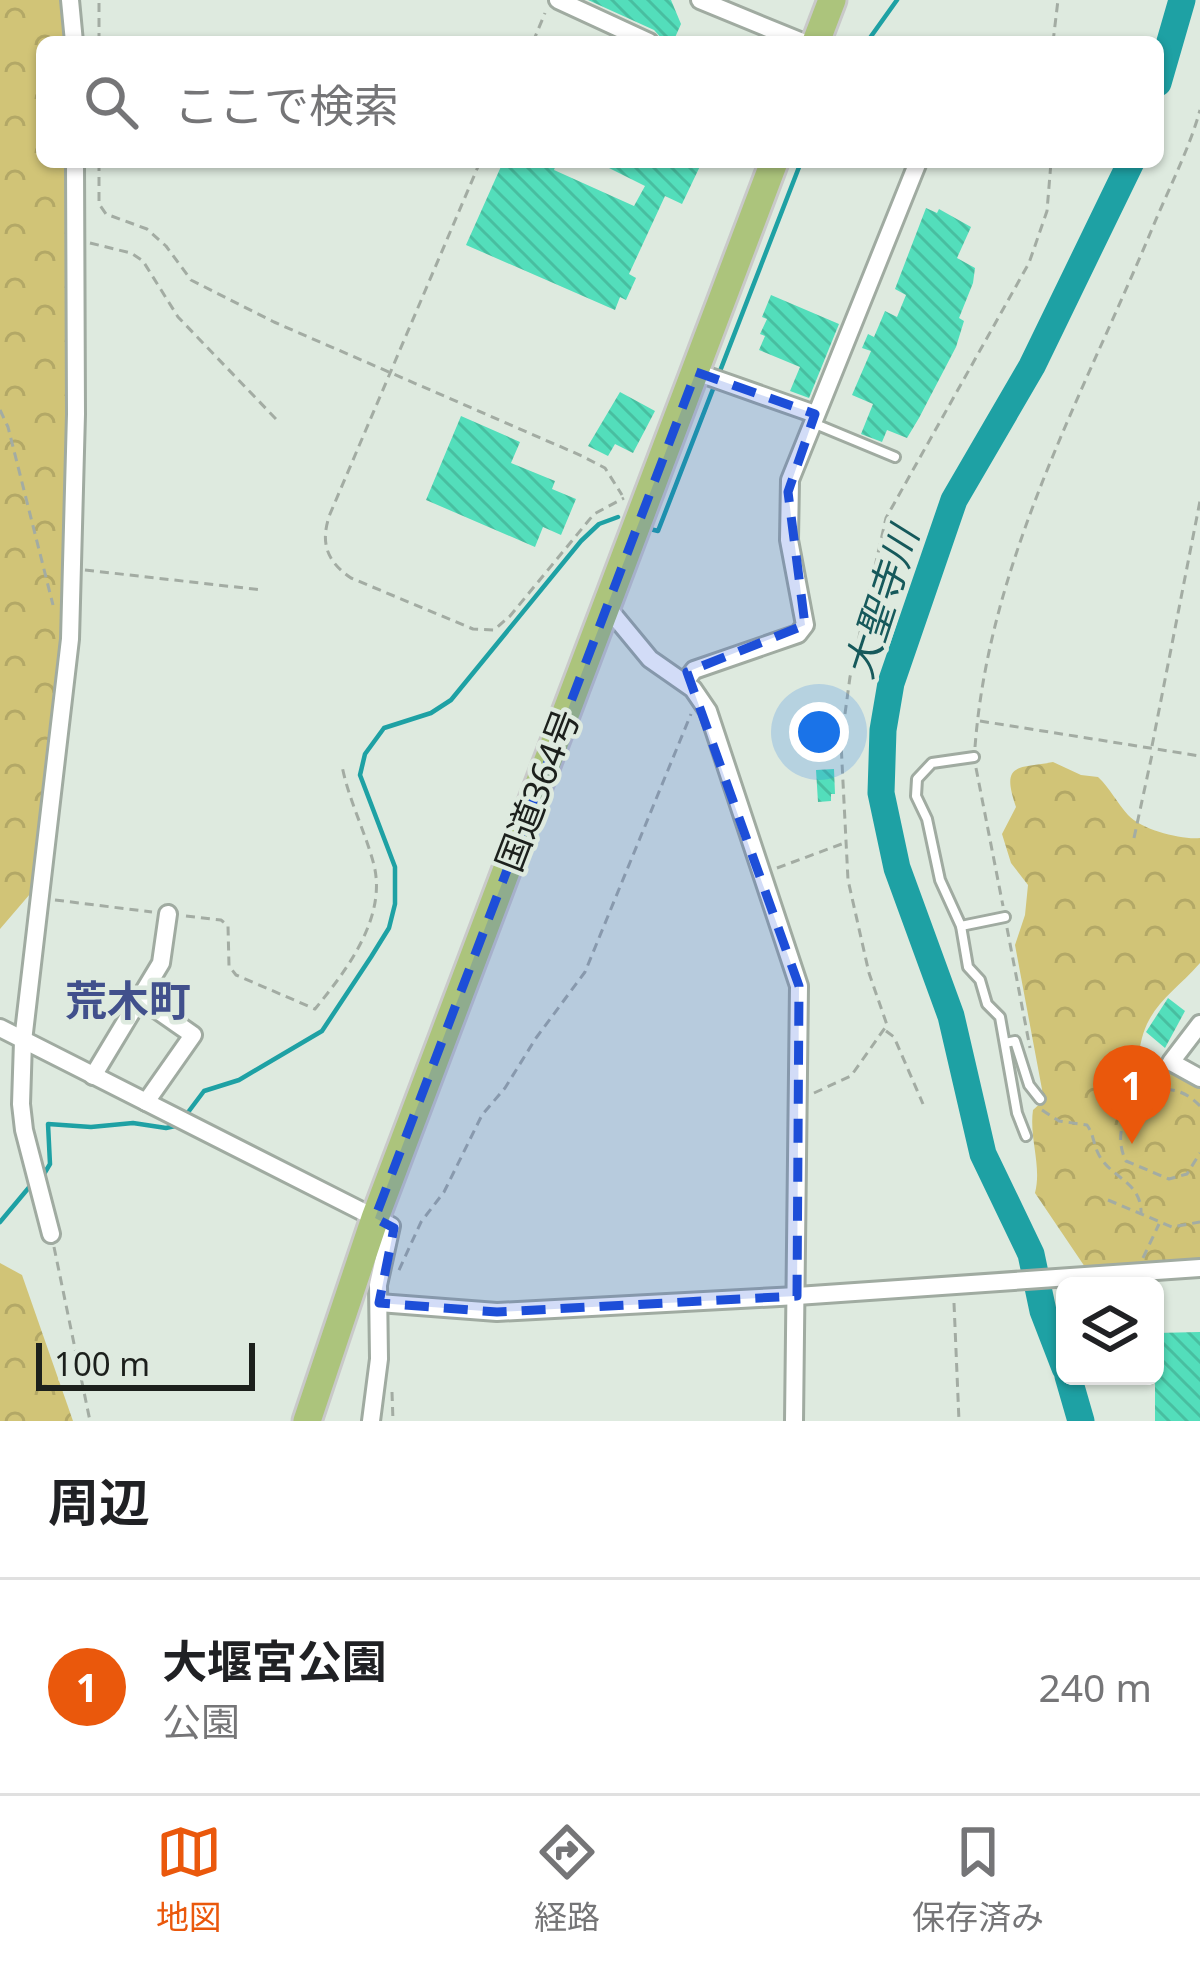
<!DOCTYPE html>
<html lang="ja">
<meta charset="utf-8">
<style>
:root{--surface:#fff;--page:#f2f2f2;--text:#202124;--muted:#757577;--line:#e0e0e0;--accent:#ea580c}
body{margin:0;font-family:"Noto Sans","Noto Sans JP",sans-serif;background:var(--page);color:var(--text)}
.controls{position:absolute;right:36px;bottom:36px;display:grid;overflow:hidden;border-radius:18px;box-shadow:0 3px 9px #0004}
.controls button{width:108px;height:108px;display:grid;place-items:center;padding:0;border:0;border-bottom:3px solid var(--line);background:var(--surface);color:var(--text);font:60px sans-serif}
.scale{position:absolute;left:36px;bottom:30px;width:219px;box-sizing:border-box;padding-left:12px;border:6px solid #1c201c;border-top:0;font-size:33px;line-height:42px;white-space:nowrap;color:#1c201c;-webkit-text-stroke:9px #deeadf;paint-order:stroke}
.you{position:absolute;left:819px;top:732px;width:42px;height:42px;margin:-30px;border:9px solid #fff;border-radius:50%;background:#1a73e8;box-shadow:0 0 0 18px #1a73e833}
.badge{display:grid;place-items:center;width:78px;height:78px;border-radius:50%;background:var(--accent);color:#fff;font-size:39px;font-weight:700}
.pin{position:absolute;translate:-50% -99px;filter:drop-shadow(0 3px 6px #0008)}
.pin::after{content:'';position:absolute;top:63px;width:42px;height:36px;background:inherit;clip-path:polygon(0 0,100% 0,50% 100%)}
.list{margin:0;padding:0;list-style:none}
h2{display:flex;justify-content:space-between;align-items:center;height:156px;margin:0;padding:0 48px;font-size:51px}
h2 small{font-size:39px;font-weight:400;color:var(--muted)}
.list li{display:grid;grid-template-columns:78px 1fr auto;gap:36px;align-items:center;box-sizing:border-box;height:216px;padding:0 48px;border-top:3px solid var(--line)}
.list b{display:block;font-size:45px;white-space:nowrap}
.list p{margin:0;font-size:39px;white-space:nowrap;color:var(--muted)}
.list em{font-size:39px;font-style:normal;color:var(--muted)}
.icon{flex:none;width:66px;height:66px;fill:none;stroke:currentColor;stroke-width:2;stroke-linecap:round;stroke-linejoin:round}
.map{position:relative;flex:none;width:1200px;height:1421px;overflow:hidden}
.search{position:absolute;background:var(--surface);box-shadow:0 3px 9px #0004;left:36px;right:36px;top:36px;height:132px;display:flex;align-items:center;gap:30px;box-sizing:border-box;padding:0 42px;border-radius:18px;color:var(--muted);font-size:45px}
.sheet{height:372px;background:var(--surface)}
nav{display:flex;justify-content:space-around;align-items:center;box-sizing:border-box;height:168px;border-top:3px solid var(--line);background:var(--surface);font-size:33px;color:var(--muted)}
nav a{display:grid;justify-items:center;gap:6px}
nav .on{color:var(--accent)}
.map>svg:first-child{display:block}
.forest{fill:url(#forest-crowns)}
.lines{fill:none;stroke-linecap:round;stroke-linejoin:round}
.stream{stroke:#1ea1a4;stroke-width:4.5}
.river{stroke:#1ea1a4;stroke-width:27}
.building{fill:url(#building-back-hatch)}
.service-casing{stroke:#a0aba1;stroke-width:14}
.minor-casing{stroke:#a0aba1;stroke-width:22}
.trunk-casing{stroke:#c9c9c9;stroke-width:33}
.path{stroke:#a3aca3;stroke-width:3;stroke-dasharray:9 6;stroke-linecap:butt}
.service{stroke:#fff;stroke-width:8}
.minor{stroke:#fff;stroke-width:16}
.trunk{stroke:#acc47c;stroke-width:27}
.marked{fill:#1d4ed8;fill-opacity:0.2;stroke:#1d4ed8;stroke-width:9;stroke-dasharray:24 15;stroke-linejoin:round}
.labels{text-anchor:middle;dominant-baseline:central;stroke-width:9;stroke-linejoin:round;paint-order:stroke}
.street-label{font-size:36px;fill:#1c201c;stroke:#deeadf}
.water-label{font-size:39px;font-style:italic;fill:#16595b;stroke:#deeadf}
.quarter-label{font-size:42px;font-weight:bold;fill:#41508c;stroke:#deeadf}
</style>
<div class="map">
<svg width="1200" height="1421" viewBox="0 0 1200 1421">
<defs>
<pattern id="forest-crowns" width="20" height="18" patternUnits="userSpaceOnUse" patternTransform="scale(3)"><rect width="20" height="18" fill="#d1c477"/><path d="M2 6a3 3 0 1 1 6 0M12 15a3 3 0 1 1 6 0" fill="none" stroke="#b3a866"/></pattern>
<pattern id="building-back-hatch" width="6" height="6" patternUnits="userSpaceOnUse" patternTransform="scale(3)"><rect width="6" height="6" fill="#53debb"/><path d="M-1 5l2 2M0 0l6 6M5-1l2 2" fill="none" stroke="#48bea0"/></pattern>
</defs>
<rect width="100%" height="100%" fill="#deeadf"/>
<g class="forest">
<path d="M0 0H62L65 42H42V162H67L71 204 61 648 36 887 0 929Z"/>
<path d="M1053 762 1081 775 1098 777C1110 788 1117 803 1128 815 1142 830 1182 840 1200 838V963C1171 996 1144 1007 1139 1055L1200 1087V1260L1085 1267 1035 1193C1042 1166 1029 1138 1033 1110L1044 1100 1015 945 1025 915 1028 885 1011 863 1002 834 1016 807C1000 761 1019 769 1053 762Z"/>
<path d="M0 1263 22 1275 73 1421H0Z"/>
</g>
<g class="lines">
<g class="stream">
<path d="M867 42 897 0"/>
<path d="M650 529 658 531 801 162"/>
<path d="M186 1115 204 1091 239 1080 322 1031 371 957 389 928 395 904V867L360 775 365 754 384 728 431 713 451 700 581 541 599 524 618 517"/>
<path d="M41 1179 50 1164 48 1124 91 1127 133 1123 166 1128 180 1125"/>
<path d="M0 1222 31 1185"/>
</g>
<g class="river">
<path d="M1158 83 1182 0"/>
<path d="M1065 1368 1043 1311 1031 1254 983 1154 951 1016 897 868 881 793 883 730 891 683 954 500 1032 366 1131 162"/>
<path d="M1068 1376 1081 1421"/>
</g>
</g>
<g class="building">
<path d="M588 0H671L681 24 673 42H665L654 30Z"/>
<path d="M503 162H557L554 170 634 206 645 186 597 162H702L682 204 665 196 629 274 636 278 626 300 620 297 615 310 466 245Z"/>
<path d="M926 208 937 213 939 209 971 227 957 258 975 268 973 283 959 318 964 321 956 347 919 418 907 438 887 430 882 442 861 434 873 404 852 395 871 351 862 348 868 334 874 337 885 311 897 317 906 295 895 289Z"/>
<path d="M771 295 839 324 809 398 790 391 800 367 759 350 765 336 760 334 767 319 762 317Z"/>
<path d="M620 392 655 411 633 453 615 444 608 456 588 446Z"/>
<path d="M461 416 520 442 511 463 555 481 552 489 576 499 561 535 543 527 535 547 426 500Z"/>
<path d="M834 769 835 794H831V801L818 802 816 770Z"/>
<path d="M1168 998 1185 1011 1165 1048 1146 1032Z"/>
<path d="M1200 1332V1421H1155V1333Z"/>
</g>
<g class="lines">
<g class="service-casing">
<g id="service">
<path d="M813 423 895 457"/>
<path d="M974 757 932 763 917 779 916 796 927 819 940 880 961 926 968 967 980 980 987 1004 1000 1017 1017 1113 1026 1136"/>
<path d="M961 926 1005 917"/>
<path d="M1005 1043 1015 1041 1029 1085 1040 1099"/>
</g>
</g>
<g class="minor-casing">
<g id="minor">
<path d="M70 0 74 42"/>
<path d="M558 0 649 42"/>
<path d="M700 0 802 42"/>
<path d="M696 372 815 414"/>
<path d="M607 607 650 659 693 689 708 711 799 986 794 1421"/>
<path d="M685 682 694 670 798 634 805 625 789 540 790 480 918 162"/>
<path d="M140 998 193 1035 146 1102"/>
<path d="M1200 1024 1171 1062 1200 1078"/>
<path d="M0 1028 391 1226 378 1285 379 1359 371 1421"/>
<path d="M93 1076 161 963 168 914"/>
<path d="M51 1234 24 1130 21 1104 23 1041 70 639 76 414 75 162"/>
<path d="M379 1303 497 1312 797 1296 1200 1268"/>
</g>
</g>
<g class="trunk-casing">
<g id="trunk">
<path d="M816 42 832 0"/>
<path d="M307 1421 375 1218 774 162"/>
</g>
</g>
<g class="path">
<path d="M99 42V0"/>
<path d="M533 42 545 13"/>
<path d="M1053 42 1058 0"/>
<path d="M99 162V204L106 214 147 229 166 246 191 280 274 322 582 456 605 468 622 495"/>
<path d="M480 162 330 514C320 542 326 561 351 578L473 629 494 630 510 616 594 514 624 498"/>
<path d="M90 243 131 253 143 261 178 317 276 419"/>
<path d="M0 410 8 427 53 605"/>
<path d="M85 570 262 590"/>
<path d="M980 721 1200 756"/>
<path d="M1152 746 1200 501"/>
<path d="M975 747C989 562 1082 397 1152 229 1168 190 1189 150 1200 110"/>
<path d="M976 768 1003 906"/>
<path d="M1134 838 1153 750"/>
<path d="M777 868 847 842"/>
<path d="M55 900 152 912"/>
<path d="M186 916 221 920 228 926 229 966 236 975 315 1009C346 971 387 918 374 865 365 831 349 801 342 766"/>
<path d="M1007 928 1030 1048"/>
<path d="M886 1031 894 1037 923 1104"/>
<path d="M814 1093 851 1076 887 1025 869 973 848 880 841 743 850 677 886 518 1029 263 1047 211 1051 162"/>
<path d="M1200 1106C1159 1062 1103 1115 1126 1161L1169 1179 1187 1174 1200 1153"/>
<path d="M1042 1110 1059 1121 1087 1125C1094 1135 1093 1143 1098 1153 1109 1178 1143 1181 1141 1215"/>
<path d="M1108 1200 1172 1227 1200 1222"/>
<path d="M54 1247 90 1421"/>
<path d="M1143 1258 1159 1224"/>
<path d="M399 1270 421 1222 444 1192 482 1115 505 1088 536 1038 585 972 691 714"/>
<path d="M954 1303 959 1421"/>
<path d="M392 1392 393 1421"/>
</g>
<use href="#service" class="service"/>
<use href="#minor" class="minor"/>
<use href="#trunk" class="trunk"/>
</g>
<path class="marked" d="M696 372 815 414 788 492 805 625 687 672 799 986 797 1296 497 1312 379 1303 394 1228 375 1218Z"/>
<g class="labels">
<g class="street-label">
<text transform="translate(537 790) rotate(-69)">国道364号</text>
</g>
<g class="water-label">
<text transform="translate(880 602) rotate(-72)">大聖寺川</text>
</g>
<g class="quarter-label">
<text x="128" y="999">荒木町</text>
</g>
</g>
</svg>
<div class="controls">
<button><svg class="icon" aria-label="layers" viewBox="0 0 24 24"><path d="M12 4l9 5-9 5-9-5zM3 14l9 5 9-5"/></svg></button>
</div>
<div class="scale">100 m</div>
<div class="you"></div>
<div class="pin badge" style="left:1132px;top:1144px">1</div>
<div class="search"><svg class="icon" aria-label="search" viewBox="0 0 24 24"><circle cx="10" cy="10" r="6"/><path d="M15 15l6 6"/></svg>ここで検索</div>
</div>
<section class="sheet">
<h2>周辺<small></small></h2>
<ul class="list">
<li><span class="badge">1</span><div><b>大堰宮公園</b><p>公園</p></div><em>240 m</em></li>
</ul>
</section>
<nav>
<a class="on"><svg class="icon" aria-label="map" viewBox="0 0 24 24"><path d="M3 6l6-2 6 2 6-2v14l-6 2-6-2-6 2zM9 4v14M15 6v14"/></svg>地図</a>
<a><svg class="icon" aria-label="directions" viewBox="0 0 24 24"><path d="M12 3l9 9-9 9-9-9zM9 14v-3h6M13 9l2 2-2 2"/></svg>経路</a>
<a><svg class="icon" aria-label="saved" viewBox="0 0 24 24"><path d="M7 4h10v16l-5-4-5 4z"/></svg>保存済み</a>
</nav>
